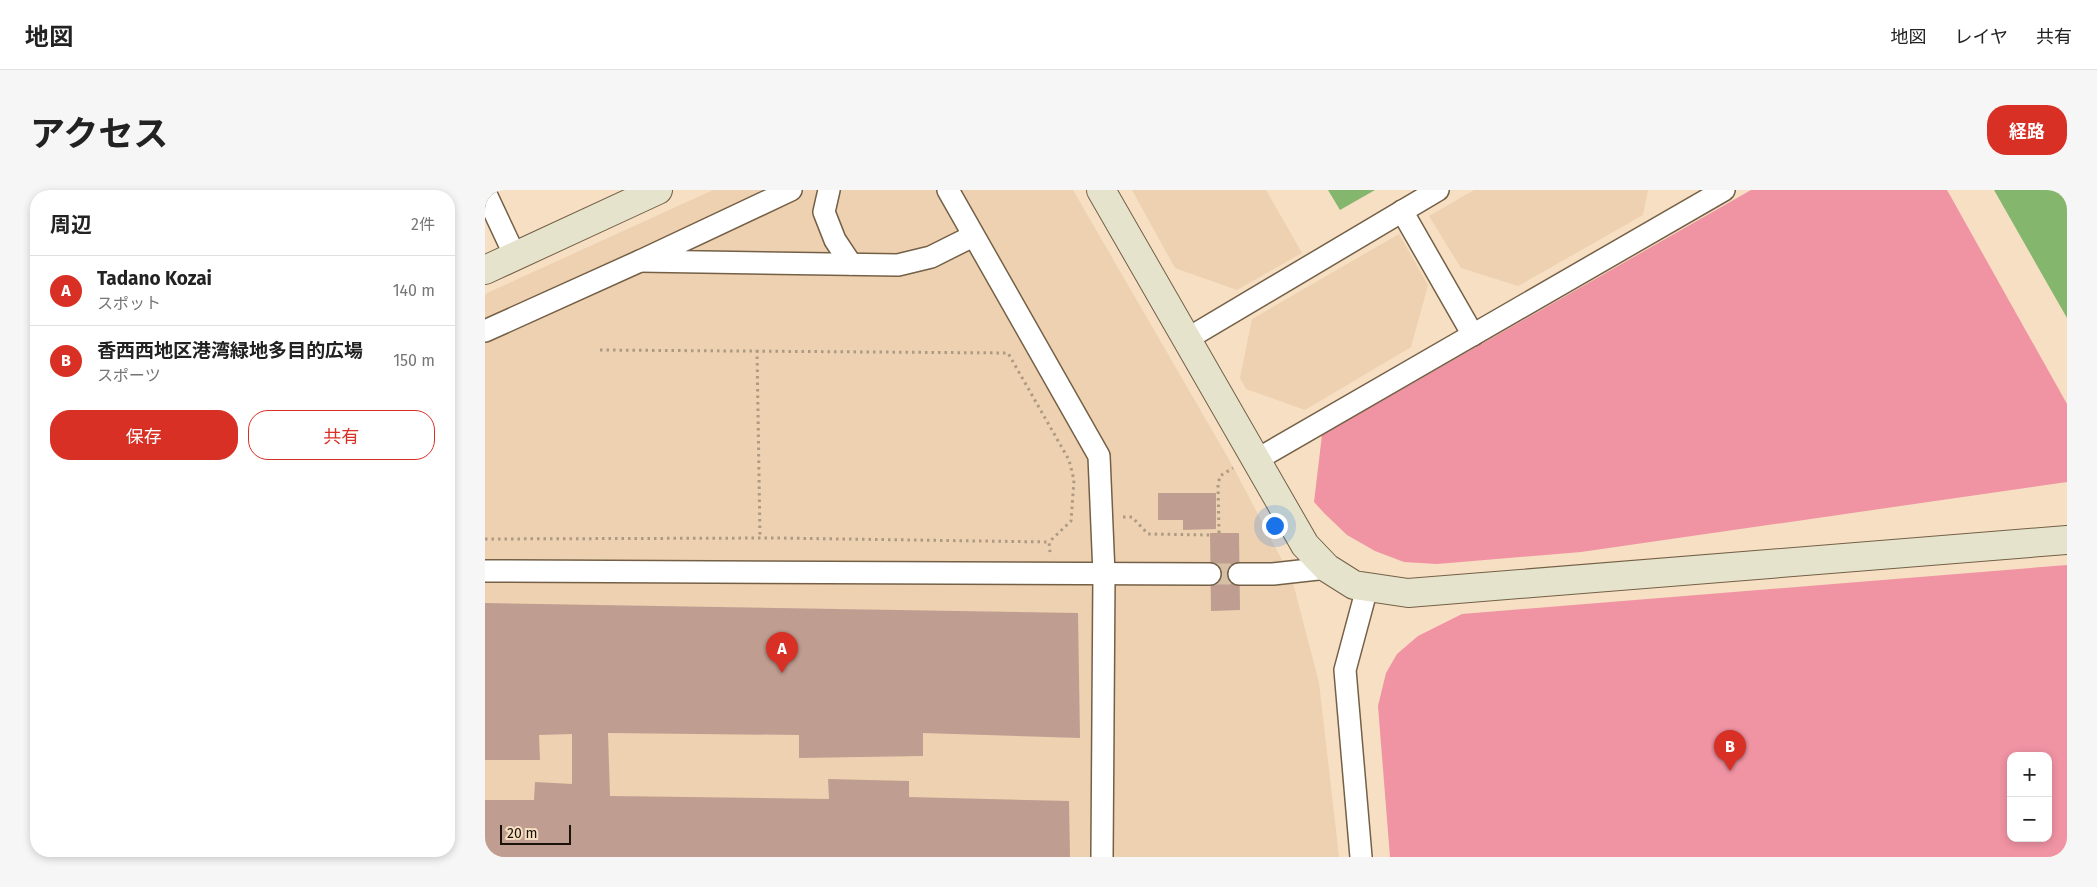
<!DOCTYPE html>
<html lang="ja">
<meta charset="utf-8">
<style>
:root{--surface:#fff;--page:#f6f6f6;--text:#222;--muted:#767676;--line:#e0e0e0;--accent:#d93025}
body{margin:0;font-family:"Fira Sans","Noto Sans JP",sans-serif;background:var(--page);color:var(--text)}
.controls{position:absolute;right:15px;bottom:15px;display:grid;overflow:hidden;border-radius:10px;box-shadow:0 2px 8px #0003}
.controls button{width:45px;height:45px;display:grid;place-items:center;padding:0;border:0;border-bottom:1px solid var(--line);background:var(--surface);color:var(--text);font:25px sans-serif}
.scale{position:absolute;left:15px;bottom:12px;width:71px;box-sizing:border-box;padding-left:5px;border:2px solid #1b1309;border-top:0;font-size:14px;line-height:18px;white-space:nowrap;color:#1b1309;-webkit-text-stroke:4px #f6dfc2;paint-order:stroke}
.you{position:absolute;left:789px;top:335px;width:18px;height:18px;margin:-12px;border:4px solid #fff;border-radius:50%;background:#1a73e8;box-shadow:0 0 0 8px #1a73e833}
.badge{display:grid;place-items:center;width:32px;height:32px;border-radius:50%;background:var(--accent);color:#fff;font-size:16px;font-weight:700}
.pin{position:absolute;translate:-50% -41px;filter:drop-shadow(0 1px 2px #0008)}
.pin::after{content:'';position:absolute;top:26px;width:18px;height:15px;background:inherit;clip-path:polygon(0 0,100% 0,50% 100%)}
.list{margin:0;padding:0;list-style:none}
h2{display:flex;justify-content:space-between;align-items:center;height:65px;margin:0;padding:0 20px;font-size:21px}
h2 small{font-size:16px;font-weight:400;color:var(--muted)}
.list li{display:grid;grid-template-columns:32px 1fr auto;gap:15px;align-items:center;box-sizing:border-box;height:70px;padding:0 20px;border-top:1px solid var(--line)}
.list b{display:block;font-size:19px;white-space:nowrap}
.list p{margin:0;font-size:16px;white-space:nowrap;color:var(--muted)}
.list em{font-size:16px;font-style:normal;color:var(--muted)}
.actions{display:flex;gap:10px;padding:15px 20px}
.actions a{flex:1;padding:11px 0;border:1px solid var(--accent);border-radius:20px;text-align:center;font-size:18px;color:var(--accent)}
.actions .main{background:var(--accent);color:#fff}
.map{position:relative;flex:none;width:1582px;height:667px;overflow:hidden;border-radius:20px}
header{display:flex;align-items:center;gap:30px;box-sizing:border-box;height:70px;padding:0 25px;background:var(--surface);border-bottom:1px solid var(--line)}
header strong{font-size:24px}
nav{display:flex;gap:28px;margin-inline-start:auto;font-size:18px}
.intro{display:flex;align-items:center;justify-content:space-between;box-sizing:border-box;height:120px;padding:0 30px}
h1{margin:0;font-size:35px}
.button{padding:12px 22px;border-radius:20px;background:var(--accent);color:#fff;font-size:18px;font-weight:700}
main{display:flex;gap:30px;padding:0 30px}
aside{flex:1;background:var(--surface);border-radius:20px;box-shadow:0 2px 8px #0003}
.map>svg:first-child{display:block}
.built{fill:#eed1b0}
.green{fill:#f093a3;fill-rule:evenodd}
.water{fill:#84b76d}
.building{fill:#c09d91}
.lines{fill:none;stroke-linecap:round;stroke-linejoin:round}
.street-tunnel{stroke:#d5c0a6;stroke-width:21;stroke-dasharray:21 11;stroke-linecap:butt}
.street-casing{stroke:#746047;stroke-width:24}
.secondary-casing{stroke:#746047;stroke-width:30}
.path{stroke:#ac9a84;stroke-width:3;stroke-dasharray:2.5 4;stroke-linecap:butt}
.street{stroke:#fff;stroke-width:21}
.secondary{stroke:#e5e3cc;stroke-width:28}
</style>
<header>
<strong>地図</strong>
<nav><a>地図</a><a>レイヤ</a><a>共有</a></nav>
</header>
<div class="intro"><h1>アクセス</h1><a class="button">経路</a></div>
<main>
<aside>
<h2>周辺<small>2件</small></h2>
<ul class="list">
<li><span class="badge">A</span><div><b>Tadano Kozai</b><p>スポット</p></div><em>140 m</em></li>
<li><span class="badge">B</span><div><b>香西西地区港湾緑地多目的広場</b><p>スポーツ</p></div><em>150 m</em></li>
</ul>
<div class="actions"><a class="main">保存</a><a>共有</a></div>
</aside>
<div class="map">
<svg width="1582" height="667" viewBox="0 0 1582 667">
<rect width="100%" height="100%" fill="#f6dfc2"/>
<g class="built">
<path d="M228 0H588L746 273 807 389 834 493 854 667H0V104Z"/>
<path d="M647 0H781L817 63 752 100 690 78Z"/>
<path d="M989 0H1163L1158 25 1033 96 976 78 944 26Z"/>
<path d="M914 44 943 95 926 157 820 220 761 199 755 188 767 129Z"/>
</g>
<g class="green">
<path d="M1266 0H1462L1582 214V292L1096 362 952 374 919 372 890 361 862 345 839 323 829 312 837 245Z"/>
<path d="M1582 375V667H905L893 516 901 483 912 464 933 446 977 424ZM1526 566H1563V648H1526Z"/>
</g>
<g class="water">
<path d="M843 0H890L855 20Z"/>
<path d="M1509 0H1582V128Z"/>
</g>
<g class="building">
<path d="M673 303H731V339L698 340V330H673Z"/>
<path d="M725 343H754L755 420 726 421Z"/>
<path d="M0 413 593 423 595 548 438 543V566L314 568V545L123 543 125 606 344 609 343 589 424 591V607L584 611 585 667H0V610H49L50 592 87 594V544L54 545 55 570H0Z"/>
</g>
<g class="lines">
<path class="street-tunnel" d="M725 384H754"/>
<g class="street-casing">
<g id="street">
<path d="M306 0 155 71 413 75 446 67 488 46"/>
<path d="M344 0 339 22 350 50 366 74"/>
<path d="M463 0 614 266 619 384 617 667"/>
<path d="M0 2 30 66"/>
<path d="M917 21 988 145"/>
<path d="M0 141 155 71"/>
<path d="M702 149 953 0"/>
<path d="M771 270 1239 0"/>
<path d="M0 381 725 384"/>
<path d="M754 384H788L842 378"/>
<path d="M876 667 860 480 882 398"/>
</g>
</g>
<g class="secondary-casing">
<g id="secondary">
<path d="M616 0 820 355 842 378 869 395 923 403 1582 350"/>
<path d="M0 80 173 0"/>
</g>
</g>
<g class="path">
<path d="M115 160 523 163 584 270 589 290 586 331 564 352"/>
<path d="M272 160 275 348"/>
<path d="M638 327H647L663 344 725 345"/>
<path d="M734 343 733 295 735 286 748 278"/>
<path d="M0 349 291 348 564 352 565 362"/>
</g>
<use href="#street" class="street"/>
<use href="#secondary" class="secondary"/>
</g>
</svg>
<div class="controls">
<button>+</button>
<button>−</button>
</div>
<div class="scale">20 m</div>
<div class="you"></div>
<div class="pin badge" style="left:297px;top:483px">A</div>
<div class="pin badge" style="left:1245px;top:581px">B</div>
</div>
</main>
